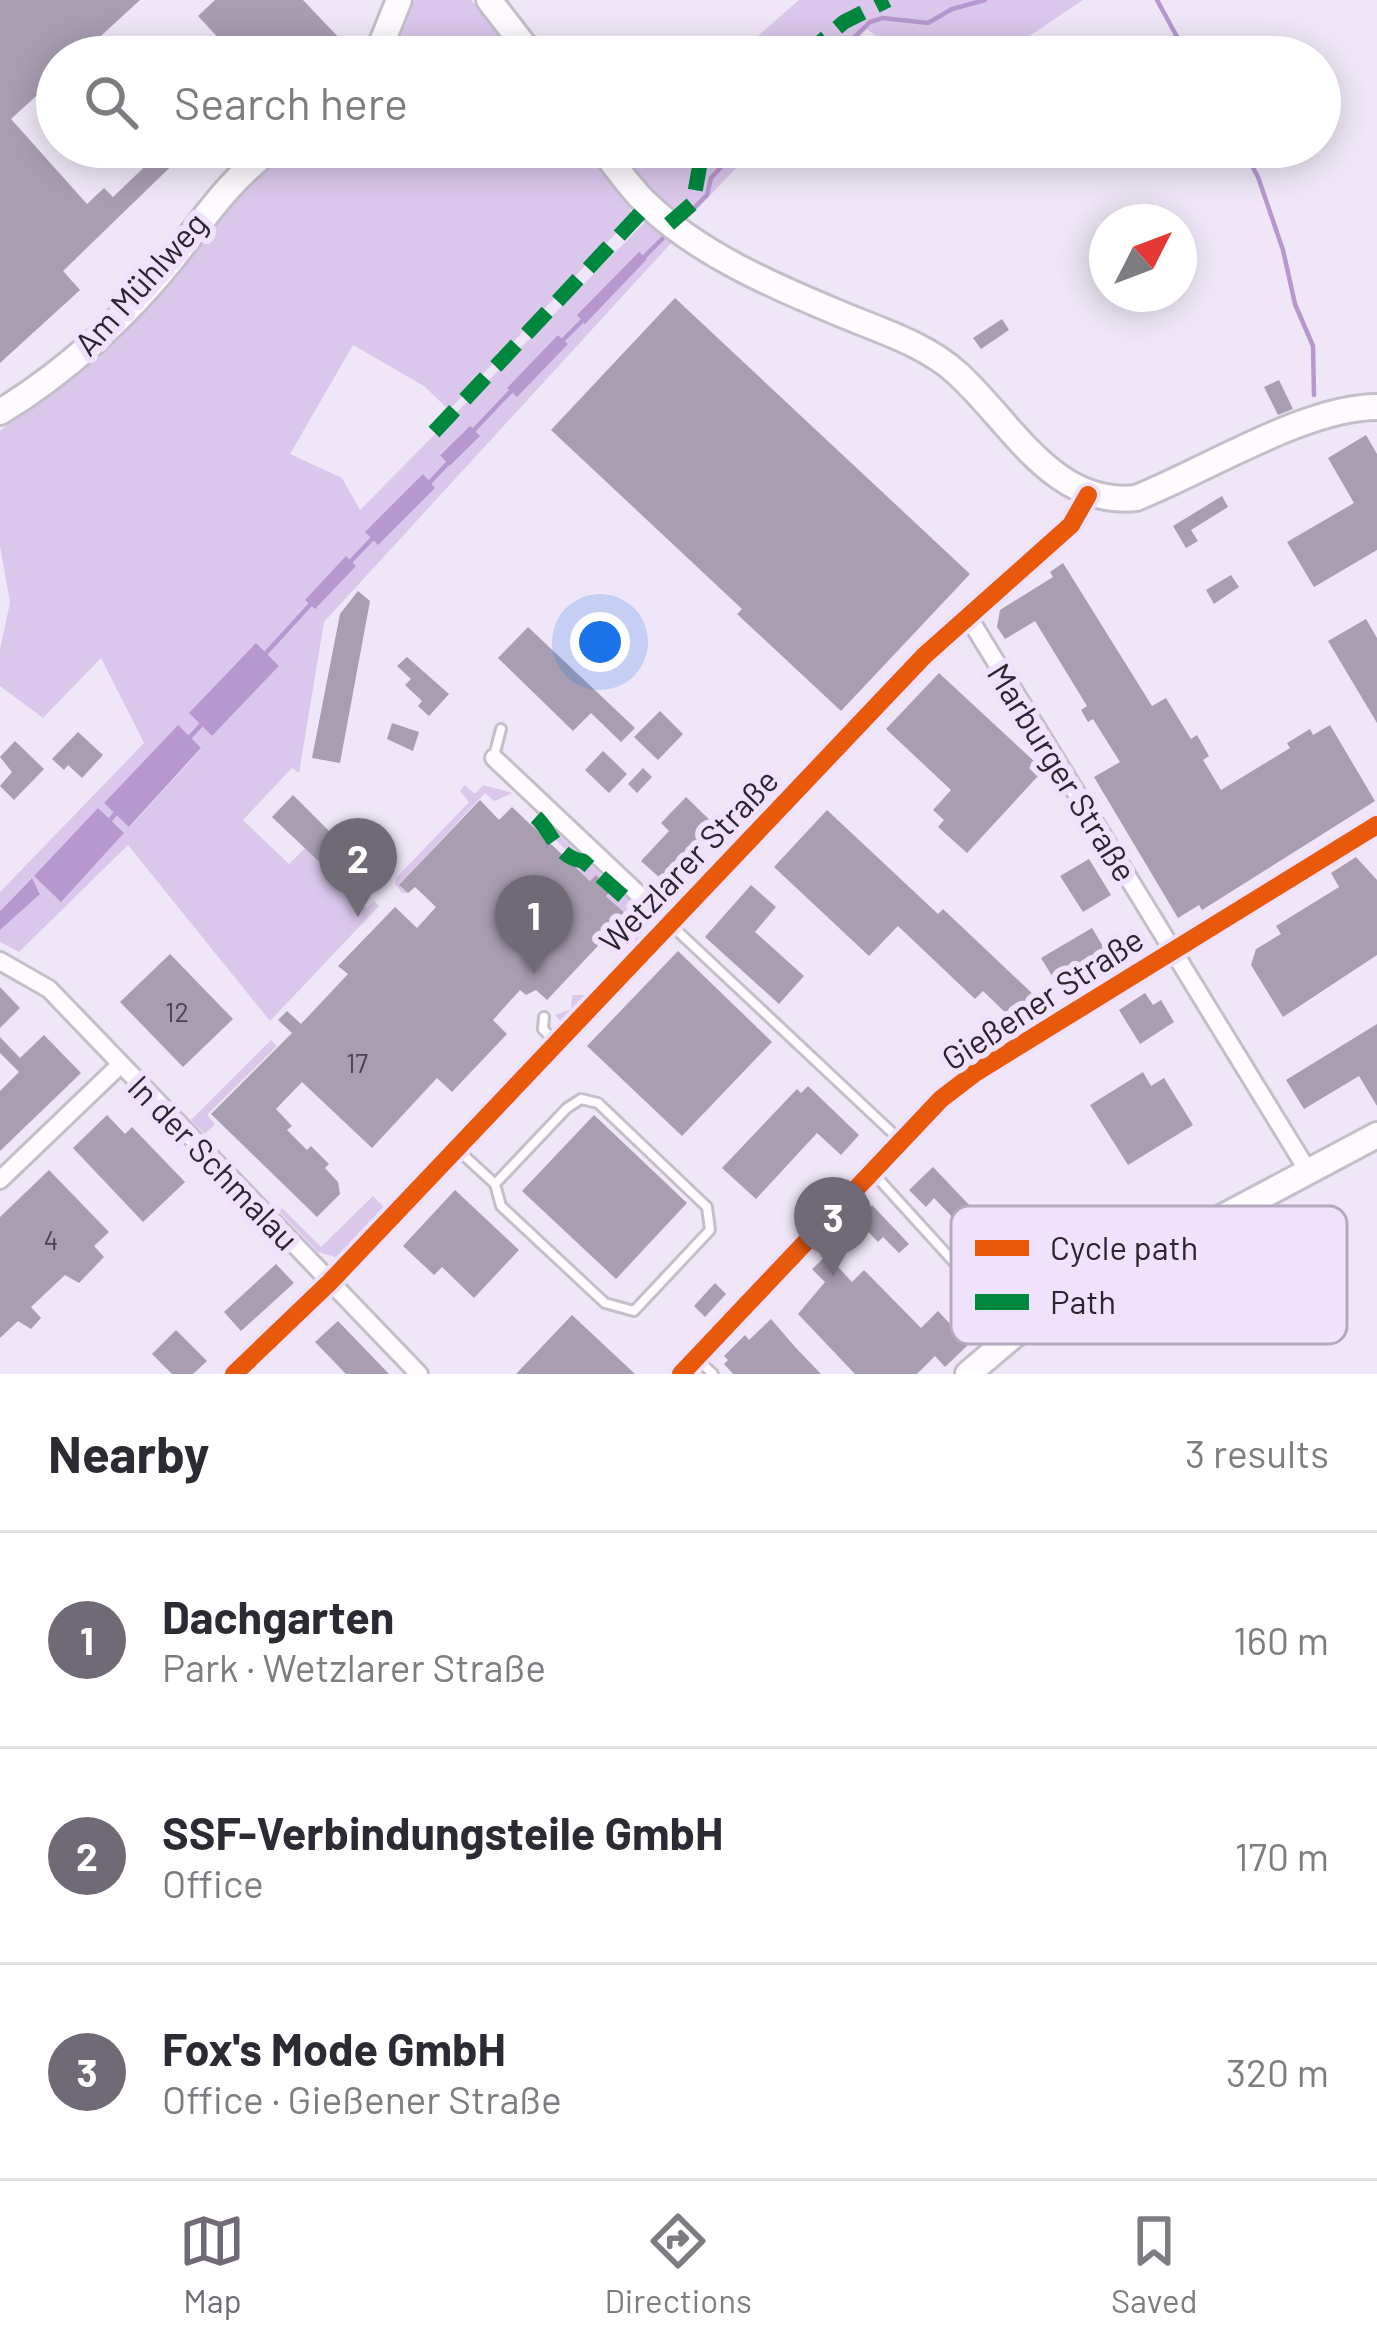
<!DOCTYPE html>
<meta charset="utf-8">
<style>
:root{--surface:#fff;--page:#f2f2f3;--text:#2b2b33;--muted:#7c7c81;--line:#e1e1e2;--accent:#706976}
body{margin:0;font-family:Barlow,sans-serif;background:var(--page);color:var(--text)}
.compass{position:absolute;left:1089px;top:204px;width:108px;height:108px;border-radius:50%;background:var(--surface);box-shadow:0 6px 30px #0003;rotate:48deg}
.you{position:absolute;left:600px;top:642px;width:42px;height:42px;margin:-30px;border:9px solid #fff;border-radius:50%;background:#1a73e8;box-shadow:0 0 0 18px #1a73e833}
.badge{display:grid;place-items:center;width:78px;height:78px;border-radius:50%;background:var(--accent);color:#fff;font-size:39px;font-weight:700}
.pin{position:absolute;translate:-50% -99px;filter:drop-shadow(0 3px 6px #0008)}
.pin::after{content:'';position:absolute;top:63px;width:42px;height:36px;background:inherit;clip-path:polygon(0 0,100% 0,50% 100%)}
.list{margin:0;padding:0;list-style:none}
h2{display:flex;justify-content:space-between;align-items:center;height:156px;margin:0;padding:0 48px;font-size:51px}
h2 small{font-size:39px;font-weight:400;color:var(--muted)}
.list li{display:grid;grid-template-columns:78px 1fr auto;gap:36px;align-items:center;box-sizing:border-box;height:216px;padding:0 48px;border-top:3px solid var(--line)}
.list b{display:block;font-size:45px;white-space:nowrap}
.list p{margin:0;font-size:39px;white-space:nowrap;color:var(--muted)}
.list em{font-size:39px;font-style:normal;color:var(--muted)}
.icon{flex:none;width:66px;height:66px;fill:none;stroke:currentColor;stroke-width:2;stroke-linecap:round;stroke-linejoin:round}
.map{position:relative;flex:none;width:1377px;height:1374px;overflow:hidden}
.search{position:absolute;background:var(--surface);box-shadow:0 6px 30px #0003;left:36px;right:36px;top:36px;height:132px;display:flex;align-items:center;gap:30px;box-sizing:border-box;padding:0 42px;border-radius:66px;color:var(--muted);font-size:45px}
.sheet{height:804px;background:var(--surface)}
nav{display:flex;justify-content:space-around;align-items:center;box-sizing:border-box;height:168px;border-top:3px solid var(--line);background:var(--surface);font-size:33px;color:var(--muted)}
nav a{display:grid;justify-items:center;gap:6px}
nav .on{color:var(--accent)}
.map>svg:first-child{display:block}
.green{fill:#dbc7ec;fill-rule:evenodd}
.water{fill:#b698ce}
.lines{fill:none;stroke-linecap:round;stroke-linejoin:round}
.stream{stroke:#b698ce;stroke-width:4.5}
.building{fill:#a89db1}
.lane-casing{stroke:#c4beca;stroke-width:14}
.street-casing{stroke:#c4beca;stroke-width:22}
.secondary-casing{stroke:#c4beca;stroke-width:30}
.lane{stroke:#fdfbfe;stroke-width:8}
.street{stroke:#fdfbfe;stroke-width:16}
.secondary{stroke:#fdfbfe;stroke-width:24}
.quiet{stroke:#00873e;stroke-width:15;stroke-dasharray:30 15;stroke-linecap:butt}
.cycleway-casing{stroke:#f0e1fd;stroke-width:26}
.cycleway{stroke:#e8590c;stroke-width:18}
.labels{text-anchor:middle;dominant-baseline:central;stroke-width:12;stroke-linejoin:round;paint-order:stroke}
.number-label{font-size:27px;fill:#4a4350}
.street-label{font-size:33px;fill:#2b2530;stroke:#f0e1fd}
.key{fill:#f0e1fd;stroke:#b5a9c0;stroke-width:3}
.key-label{font-size:33px;fill:#2b2530}
</style>
<div class="map">
<svg width="1377" height="1374" viewBox="0 0 1377 1374">
<rect width="100%" height="100%" fill="#efe7f7"/>
<g class="green">
<path d="M415 0H471L520 57H392Z"/>
<path d="M799 0H1083L998 57H906L867 29 840 57H734Z"/>
<path d="M298 147H588L631 205 630 216 616 233 449 410 424 386 353 345 290 454 342 478 360 510 649 218 674 240 324 622 299 773 292 768 243 820 289 864 305 848 367 908 374 901 379 906 270 1021 128 845 19 952 0 942V930L40 893 31 878 0 911V892L144 743 101 658 43 718 0 686V649L10 603 0 546V431L38 401 247 184ZM559 335 567 344 517 396 508 389ZM469 427 479 437 451 466 440 454ZM423 475 434 488 377 544 366 533ZM256 644 279 666 212 736 190 713ZM177 726 201 749 130 827 105 802ZM99 809 123 834 60 901 35 876Z"/>
<path d="M631 147H756L683 224 620 157Z"/>
<path d="M465 785 475 794 483 785 513 793 494 801 485 793 400 884 408 893H402L395 884 396 878 469 802 460 791Z"/>
<path d="M538 816 636 907 627 915 567 859 570 854 556 840 551 844 530 824Z"/>
<path d="M642 913 646 935 562 1023 555 1015 571 1009 572 995H585L633 944 635 921Z"/>
<path d="M271 1040 277 1046 207 1115 215 1124 205 1134 191 1120Z"/>
<path d="M373 1196 386 1209 346 1251 335 1257 318 1252 279 1211 282 1208 321 1247Z"/>
</g>
<g class="water">
<path d="M639 252 647 259 585 324 577 315Z"/>
<path d="M558 335 568 344 517 397 507 388Z"/>
<path d="M470 426 480 436 450 466 440 455Z"/>
<path d="M423 474 435 488 378 545 365 532Z"/>
<path d="M346 556 356 566 315 609 305 600Z"/>
<path d="M256 643 279 666 212 736 189 713Z"/>
<path d="M178 725 201 748 129 827 104 803Z"/>
<path d="M98 808 124 833 61 902 34 876Z"/>
<path d="M32 878 40 894 0 930V911Z"/>
</g>
<g class="lines">
<g class="stream">
<path d="M1157 0 1188 57"/>
<path d="M826 57 832 50 842 49 870 22 883 18 928 23 952 9 985 0"/>
<path d="M1242 147 1258 177 1283 250 1295 304 1313 346 1314 395"/>
<path d="M684 218 707 195 711 178 723 165C735 164 740 157 745 147"/>
<path d="M644 257 665 236"/>
<path d="M563 340 582 321"/>
<path d="M474 430 511 391"/>
<path d="M430 482 447 464"/>
<path d="M351 561 372 539"/>
<path d="M266 653 310 605"/>
<path d="M190 737 201 725"/>
<path d="M110 820 115 814"/>
</g>
</g>
<g class="building">
<path d="M0 0H140L78 57H57V77L11 119 87 204 104 188 113 197 158 154 152 147H191L63 271 80 290 0 363Z"/>
<path d="M215 0H303L342 41 325 57H236L198 16Z"/>
<path d="M675 298 970 574 841 711 737 614 742 609 551 430Z"/>
<path d="M1002 319 1009 330 981 349 973 338Z"/>
<path d="M1279 380 1293 409 1278 415 1264 387Z"/>
<path d="M1366 435 1377 454V550L1314 587 1287 542 1354 503 1328 458Z"/>
<path d="M1222 496 1228 507 1191 530 1198 541 1186 548 1173 526Z"/>
<path d="M1063 563 1152 706 1166 698 1191 739 1197 735 1209 756 1203 760 1221 790 1290 748 1287 743 1310 729 1313 735 1330 725 1375 801 1202 910 1199 905 1178 918 1094 777 1120 762 1093 719 1088 722 1081 710 1087 706 1035 621 1005 639 997 627 1000 610 1053 577 1050 572Z"/>
<path d="M1231 575 1239 587 1214 604 1206 590Z"/>
<path d="M358 591 370 601 340 763 312 758 340 614Z"/>
<path d="M1366 619 1377 638V723L1328 641Z"/>
<path d="M528 627 635 728 621 742 591 713 573 731 498 658Z"/>
<path d="M407 657 449 694 429 716 418 706 422 701 405 685 411 679 397 666Z"/>
<path d="M939 673 1035 762 1029 768 1038 776 967 853 938 827 944 820 933 810 951 790 886 729Z"/>
<path d="M660 711 683 734 658 760 634 737Z"/>
<path d="M392 723 419 732 413 751 387 739Z"/>
<path d="M78 732 103 755 82 778 68 765 64 770 52 759Z"/>
<path d="M15 741 44 769 14 800 0 786 12 772 0 757Z"/>
<path d="M603 751 627 774 609 793 585 770Z"/>
<path d="M643 768 652 777 637 793 628 784Z"/>
<path d="M293 795 371 873 352 893 272 817Z"/>
<path d="M686 797 718 828 674 874 680 878 671 888 641 861 669 831 661 823Z"/>
<path d="M480 800 499 820 512 807 590 881 596 875 611 890 606 896 627 915 547 1000 536 990 526 995 520 990 493 1020 507 1034 452 1092 437 1078 372 1148 302 1082 276 1109 292 1126 287 1130 307 1150 311 1146 329 1164 325 1168 338 1182 340 1194 317 1217 211 1114 292 1033 278 1020 287 1011 301 1024 348 974 338 966 395 907 417 928 436 907 415 887 408 893 399 885Z"/>
<path d="M827 810 938 914 943 909 1037 998 1015 1022 983 991 975 999 898 926 869 956 774 867Z"/>
<path d="M1356 857 1377 880V955L1283 1017 1251 965 1256 949 1281 934 1276 926 1339 887 1331 873Z"/>
<path d="M1089 859 1111 895 1083 912 1060 876Z"/>
<path d="M751 885 776 907 755 932 804 976 779 1004 705 937Z"/>
<path d="M1092 928 1107 953 1070 975 1079 989 1065 997 1041 958Z"/>
<path d="M678 951 772 1042 682 1136 587 1046Z"/>
<path d="M170 954 233 1019 183 1067 120 1002Z"/>
<path d="M0 987 20 1008 0 1028Z"/>
<path d="M1145 993 1153 1005 1161 1000 1174 1022 1140 1044 1119 1010Z"/>
<path d="M1377 1024V1106L1359 1076 1304 1109 1286 1080Z"/>
<path d="M44 1035 81 1073 0 1151V1091L19 1072 0 1053V1037L20 1058Z"/>
<path d="M1143 1072 1151 1086 1164 1078 1193 1125 1128 1165 1090 1105Z"/>
<path d="M808 1086 859 1135 841 1155 817 1133 756 1199 722 1168 797 1089 801 1093Z"/>
<path d="M107 1115 125 1134 132 1127 185 1182 143 1222 73 1148Z"/>
<path d="M594 1115 687 1203 616 1279 522 1191Z"/>
<path d="M933 1167 973 1209 958 1223 934 1198 926 1207 909 1190Z"/>
<path d="M49 1170 109 1232 94 1246 104 1257 79 1283 65 1275 31 1307 41 1318 31 1329 18 1321 0 1338V1217Z"/>
<path d="M455 1190 519 1250 474 1298 442 1267 434 1275 403 1246Z"/>
<path d="M872 1205 909 1244 899 1253 883 1237 878 1242 857 1220Z"/>
<path d="M827 1255 852 1282 864 1270 921 1328 938 1311 969 1344 945 1367 935 1356 917 1374H855L798 1314 825 1282 812 1269Z"/>
<path d="M276 1264 294 1283 241 1331 224 1312Z"/>
<path d="M715 1283 726 1294 705 1317 694 1306Z"/>
<path d="M572 1315 635 1374H516Z"/>
<path d="M771 1319 796 1348 821 1374H733L724 1364 728 1360 724 1356 745 1335 749 1340Z"/>
<path d="M338 1321 389 1374H346L315 1342Z"/>
<path d="M176 1330 207 1361 193 1374H172L152 1354Z"/>
</g>
<g class="lines">
<g class="lane-casing">
<g id="lane">
<path d="M494 756 501 729"/>
<path d="M670 924 900 1140"/>
<path d="M543 1029 555 1042"/>
<path d="M543 1029 544 1017"/>
<path d="M457 1149 495 1184 501 1206 605 1303 634 1311 710 1230 707 1207 598 1103 581 1099 567 1108 495 1184"/>
<path d="M874 1174 992 1304 1024 1283"/>
<path d="M697 1359 713 1374"/>
</g>
</g>
<g class="street-casing">
<g id="street">
<path d="M969 618 1308 1171"/>
<path d="M494 758 669 923"/>
<path d="M0 961 49 989 419 1374"/>
<path d="M0 1180 120 1065"/>
<path d="M234 1374 330 1282 924 656 1071 525 1088 495"/>
<path d="M681 1374 941 1099 975 1073 1377 825"/>
</g>
</g>
<g class="secondary-casing">
<g id="secondary">
<path d="M489 0 533 57"/>
<path d="M376 57 399 0"/>
<path d="M601 147C615 166 629 187 647 204 698 253 771 285 836 312 878 330 924 343 957 373 1012 423 1053 507 1136 498 1205 471 1305 407 1377 407"/>
<path d="M0 412C65 373 127 316 174 257 206 216 231 178 274 147"/>
<path d="M968 1374 1014 1335 1063 1302 1377 1135"/>
</g>
</g>
<use href="#lane" class="lane"/>
<use href="#street" class="street"/>
<use href="#secondary" class="secondary"/>
<g class="quiet">
<path d="M803 57 844 22 888 0"/>
<path d="M669 224 693 203 703 147"/>
<path d="M434 432 648 205"/>
<path d="M536 817C552 832 557 858 583 861L632 904"/>
</g>
<g class="cycleway-casing">
<g id="cycleway">
<path d="M234 1374 330 1282 924 656 1071 525 1088 495"/>
<path d="M681 1374 941 1099 975 1073 1377 825"/>
</g>
</g>
<use href="#cycleway" class="cycleway"/>
</g>
<g class="labels">
<g class="number-label">
<text x="177" y="1011">12</text>
<text x="357" y="1062">17</text>
<text x="51" y="1239">4</text>
</g>
<g class="street-label">
<text transform="translate(140 283) rotate(-48)">Am Mühlweg</text>
<text transform="translate(1063 772) rotate(58)">Marburger Straße</text>
<text transform="translate(688 860) rotate(-46)">Wetzlarer Straße</text>
<text transform="translate(1042 998) rotate(-33)">Gießener Straße</text>
<text transform="translate(214 1162) rotate(46)">In der Schmalau</text>
</g>
</g>
<rect x="951" y="1206" width="396" height="138" rx="18" class="key"/>
<rect x="975" y="1240" width="54" height="16" fill="#e8590c"/>
<rect x="975" y="1294" width="54" height="16" fill="#00873e"/>
<g class="key-label">
<text x="1050" y="1260">Cycle path</text>
<text x="1050" y="1314">Path</text>
</g>
</svg>
<svg class="compass" viewBox="-18 -18 36 36"><path d="M0-13l5 13h-10z" fill="#e53935"/><path d="M0 13l5-13h-10z" fill="#7c7c81"/></svg>
<div class="you"></div>
<div class="pin badge" style="left:534px;top:974px">1</div>
<div class="pin badge" style="left:358px;top:917px">2</div>
<div class="pin badge" style="left:833px;top:1276px">3</div>
<div class="search"><svg class="icon" aria-label="search" viewBox="0 0 24 24"><circle cx="10" cy="10" r="6"/><path d="M15 15l6 6"/></svg>Search here</div>
</div>
<section class="sheet">
<h2>Nearby<small>3 results</small></h2>
<ul class="list">
<li><span class="badge">1</span><div><b>Dachgarten</b><p>Park · Wetzlarer Straße</p></div><em>160 m</em></li>
<li><span class="badge">2</span><div><b>SSF-Verbindungsteile GmbH</b><p>Office</p></div><em>170 m</em></li>
<li><span class="badge">3</span><div><b>Fox's Mode GmbH</b><p>Office · Gießener Straße</p></div><em>320 m</em></li>
</ul>
</section>
<nav>
<a class="on"><svg class="icon" aria-label="map" viewBox="0 0 24 24"><path d="M3 6l6-2 6 2 6-2v14l-6 2-6-2-6 2zM9 4v14M15 6v14"/></svg>Map</a>
<a><svg class="icon" aria-label="directions" viewBox="0 0 24 24"><path d="M12 3l9 9-9 9-9-9zM9 14v-3h6M13 9l2 2-2 2"/></svg>Directions</a>
<a><svg class="icon" aria-label="saved" viewBox="0 0 24 24"><path d="M7 4h10v16l-5-4-5 4z"/></svg>Saved</a>
</nav>
